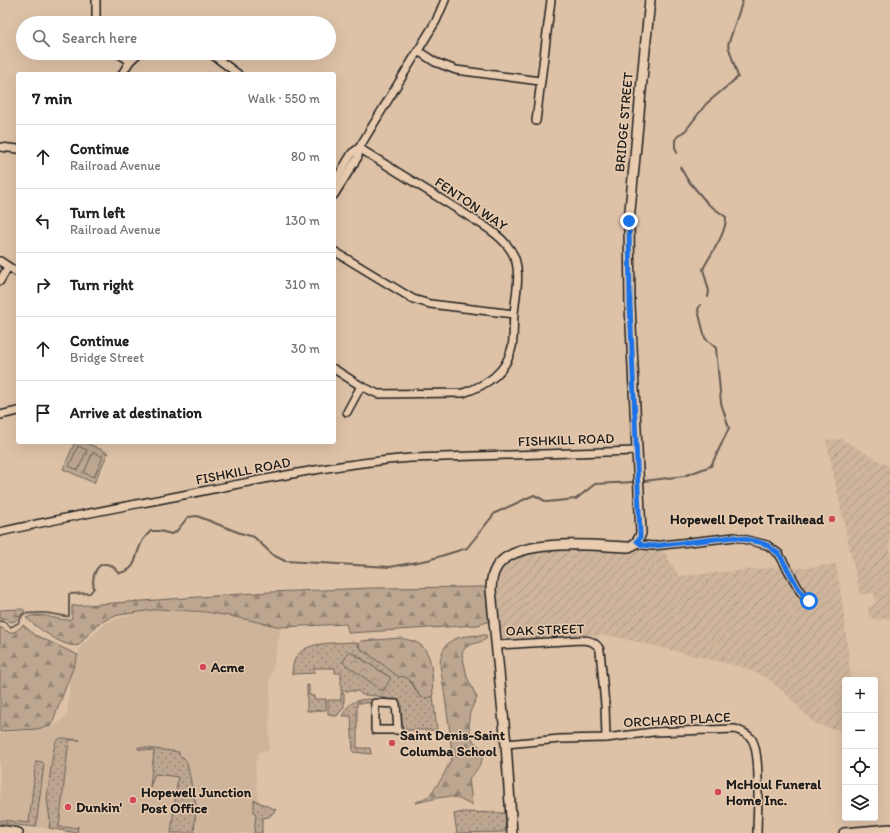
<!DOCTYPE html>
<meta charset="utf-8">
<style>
:root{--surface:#fff;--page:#f2f2f2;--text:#202124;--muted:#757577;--line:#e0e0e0}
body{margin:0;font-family:Itim,sans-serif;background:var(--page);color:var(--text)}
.controls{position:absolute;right:12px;bottom:12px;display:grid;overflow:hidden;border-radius:4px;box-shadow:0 4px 16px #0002}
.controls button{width:36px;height:36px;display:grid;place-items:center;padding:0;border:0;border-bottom:1px solid var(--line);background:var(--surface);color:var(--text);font:20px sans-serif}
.stop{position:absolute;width:12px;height:12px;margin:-9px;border:3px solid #1a73e8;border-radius:50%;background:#fff}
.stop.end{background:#1a73e8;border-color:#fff;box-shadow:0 1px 4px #0008}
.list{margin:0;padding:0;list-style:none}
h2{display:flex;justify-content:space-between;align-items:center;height:52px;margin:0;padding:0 16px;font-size:17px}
h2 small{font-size:13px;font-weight:400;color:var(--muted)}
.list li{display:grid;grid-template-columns:26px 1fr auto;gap:12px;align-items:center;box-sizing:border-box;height:64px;padding:0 16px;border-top:1px solid var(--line)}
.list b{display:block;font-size:15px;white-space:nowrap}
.list p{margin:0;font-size:13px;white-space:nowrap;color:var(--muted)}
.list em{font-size:13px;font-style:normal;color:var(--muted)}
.icon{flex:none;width:22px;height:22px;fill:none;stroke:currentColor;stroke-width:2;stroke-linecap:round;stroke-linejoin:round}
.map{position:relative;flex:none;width:890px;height:833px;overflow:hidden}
.search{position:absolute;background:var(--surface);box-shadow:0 4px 16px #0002;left:16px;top:16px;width:320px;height:44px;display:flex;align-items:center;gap:10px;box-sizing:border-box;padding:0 14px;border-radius:22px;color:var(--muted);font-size:15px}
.panel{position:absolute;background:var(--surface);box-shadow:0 4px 16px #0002;left:16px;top:72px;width:320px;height:372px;border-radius:4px}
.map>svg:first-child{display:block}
.built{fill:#cdb49b}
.industrial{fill:url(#industrial-furrows)}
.grass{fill:url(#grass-dots);stroke:#6c6156;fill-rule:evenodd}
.forest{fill:url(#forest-firs);stroke:#6c6156}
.park{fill:url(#park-crowns);stroke:#6c6156}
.pitch{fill:#bca690;stroke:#6c6156}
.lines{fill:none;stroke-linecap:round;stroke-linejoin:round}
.stream{stroke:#635950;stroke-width:2}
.minor-casing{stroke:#1c1c1c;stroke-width:10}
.major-casing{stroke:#1c1c1c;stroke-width:12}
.minor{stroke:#e9ccb0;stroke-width:7}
.major{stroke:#e9ccb0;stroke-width:9}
.route{stroke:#1a73e8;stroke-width:5}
.poi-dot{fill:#d1495b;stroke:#e9ccb0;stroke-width:1.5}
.labels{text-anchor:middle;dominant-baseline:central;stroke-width:3;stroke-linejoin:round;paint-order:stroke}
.street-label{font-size:14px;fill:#1c1c1c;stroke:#e9ccb0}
.poi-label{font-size:14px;font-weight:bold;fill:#1c1c1c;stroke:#e9ccb0;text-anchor:start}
</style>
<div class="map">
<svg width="890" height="833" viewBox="0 0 890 833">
<defs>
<pattern id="industrial-furrows" width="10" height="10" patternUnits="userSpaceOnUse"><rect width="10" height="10" fill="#cdb49b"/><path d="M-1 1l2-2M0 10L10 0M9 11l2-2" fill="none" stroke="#af9a85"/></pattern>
<pattern id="grass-dots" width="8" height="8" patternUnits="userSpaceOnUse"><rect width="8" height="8" fill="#bca690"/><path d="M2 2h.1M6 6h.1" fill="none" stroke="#988675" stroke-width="1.8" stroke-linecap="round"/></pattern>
<pattern id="forest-firs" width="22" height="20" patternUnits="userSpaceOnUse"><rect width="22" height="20" fill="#bca690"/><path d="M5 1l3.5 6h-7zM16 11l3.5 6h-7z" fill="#988675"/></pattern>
<pattern id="park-crowns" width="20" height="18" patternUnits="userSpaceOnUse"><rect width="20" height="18" fill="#bca690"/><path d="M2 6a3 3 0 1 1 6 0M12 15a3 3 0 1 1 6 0" fill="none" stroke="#988675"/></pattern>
</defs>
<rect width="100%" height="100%" fill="#ddc2a7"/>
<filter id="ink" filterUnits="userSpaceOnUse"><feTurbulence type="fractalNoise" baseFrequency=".025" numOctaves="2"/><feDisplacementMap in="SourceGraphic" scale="8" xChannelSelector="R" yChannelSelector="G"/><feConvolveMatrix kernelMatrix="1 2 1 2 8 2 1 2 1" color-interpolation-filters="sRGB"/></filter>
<g filter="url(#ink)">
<path class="built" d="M159 609 222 615 281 627 270 682 269 751 259 752 255 765 260 815 259 833H77L0 822V734L4 733 54 727 67 715 71 675 80 647 107 622 141 612Z"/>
<g class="industrial">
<path d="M841 439 890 467V618L875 620 869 616 868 608 876 603 874 593 860 595 826 440Z"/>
<path d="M565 550 664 551 672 566 679 576 781 567 804 568 836 564 843 607 851 680H845V732L815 724 786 694 767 678 742 667 612 636 584 635 501 642 497 586 499 572 507 561 519 555 536 551Z"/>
</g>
<g class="grass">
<path d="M353 642 359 644V647L403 676 408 677 420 697 427 698 433 696 437 730H398L396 704H391C383 694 374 696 362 695L358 691H341V673H335V668H314V673L292 674C292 639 328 644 353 642ZM349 652 356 655 391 678 343 662Z"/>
<path d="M307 685H309V695L314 696V699H326V710L307 711Z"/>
<path d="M341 693H344V707L337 716H332V714H328V700H341Z"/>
<path d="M369 699 379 700 375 703H357V748H370L371 754 353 752 351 716H342C349 702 355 700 369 699Z"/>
<path d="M61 738 80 740H69L59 827 77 828 78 826V828L77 833 49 828 50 820 47 798 53 753 56 741Z"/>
<path d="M138 747 179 752V755L184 758 187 763 196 806 194 833H171L178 777 155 774 150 787 154 751 138 749Z"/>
<path d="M36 761 42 762 44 764 36 826 34 827 0 823 1 820 29 823Z"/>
<path d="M254 800 276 810 269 817 262 818V833H254L256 814 254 812Z"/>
<path d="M463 812 504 813H506L505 832 457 833 454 814Z"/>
</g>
<g class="forest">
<path d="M486 587 490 616V621L478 625 349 633 346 624 281 627 230 616 205 612 159 609 113 616 96 625 79 645C66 650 37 627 26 618 41 611 54 620 69 620L72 618V606L270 592 373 588Z"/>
<path d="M22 609 25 611 15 621 10 622 5 618 0 619V610Z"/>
<path d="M23 625 35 635 78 655 51 726 36 729 4 731 0 732V627L10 633 16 631Z"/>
<path d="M486 635 487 638C480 645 467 641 462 653L467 677 477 698C472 707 468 714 469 724 469 730 471 737 474 742 476 744 479 746 481 748 487 757 476 773 469 778L472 805C466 803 462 800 457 798 445 794 428 801 415 803L429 796 442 778 452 758 450 732 440 664C442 635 462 636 486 635Z"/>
<path d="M401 638C408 640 416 641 422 646 434 657 432 682 433 696L427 698 420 697C415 688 410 674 399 677L359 647V644L361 641Z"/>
</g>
<g class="park">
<path d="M75 442H85L108 453 94 483 63 469Z"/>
<path d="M349 651 391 678 383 691 345 664 343 662Z"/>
</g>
<g class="pitch">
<path d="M78 446 87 450 78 470 69 466Z"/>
<path d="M93 452 103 457 94 477 84 473Z"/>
</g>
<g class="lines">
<g class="stream">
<path d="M677 153 675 147V140L678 136 686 130 706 104 738 77 728 45 743 0"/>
<path d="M680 167 687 179 708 204 726 217C726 235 711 253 703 269L709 291 708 297"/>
<path d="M644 481 684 476 711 466 729 428 721 403 716 348 705 338 698 310 700 305"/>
<path d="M0 621 5 622 11 627 18 623 23 614C34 613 43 612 53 614 59 615 63 617 69 616V594L90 593 94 588C91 577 97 558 112 566 115 568 117 571 119 573 138 570 134 557 141 544 143 538 147 535 151 531H160L171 534 176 532 188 517 197 516 240 533 254 537 273 555 285 561 390 567 428 560 467 548 495 513 534 495 547 502 576 499 595 484 634 482"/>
</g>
<g class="minor-casing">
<g id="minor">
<path d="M96 0V16L98 23"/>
<path d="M418 51 435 62 456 70 540 81"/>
<path d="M118 53 130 61"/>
<path d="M210 53 238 74"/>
<path d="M122 74 130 61 139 53"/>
<path d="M536 121 551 0"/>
<path d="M0 147 18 149"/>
<path d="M334 183 352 153 359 148"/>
<path d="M334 195 358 157 359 148 436 21 445 0"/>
<path d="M334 251 413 299 430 304 514 314"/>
<path d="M0 261 18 273"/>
<path d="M0 281 8 267"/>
<path d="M334 369 361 386 378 394 463 393C487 385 506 373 512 347 514 336 513 324 514 313 519 271 525 253 486 227L359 148"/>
<path d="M347 412 361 386"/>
<path d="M0 415 18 411"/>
<path d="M0 532C69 516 139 504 208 490 275 477 343 463 411 458L636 451"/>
<path d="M637 541 642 545 653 546 735 537 767 545 779 554 800 591 806 599 812 603"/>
<path d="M497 645 581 640C590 640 596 642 600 650L605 705 606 738"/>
<path d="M375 703 396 704 398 730H375Z"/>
<path d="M506 744 560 739 606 738 653 732 735 729C741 731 746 733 751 738 762 752 757 814 757 833"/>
</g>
</g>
<g class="major-casing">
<g id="major">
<path d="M0 830 18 833"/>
<path d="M512 833 506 744 491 590C491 579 494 567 503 560 529 538 596 546 629 547 636 545 639 540 641 533L630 305 629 221 644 59 650 0"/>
<path d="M844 833 890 829"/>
</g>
</g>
<use href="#minor" class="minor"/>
<use href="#major" class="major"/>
</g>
</g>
<g class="lines" filter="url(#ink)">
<path class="route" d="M629 221 630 305 640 533V538L637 541 642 545 653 546 734 537 759 542 767 545 779 554 800 591 809 601"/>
</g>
<g class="poi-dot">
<circle cx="832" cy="519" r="4"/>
<circle cx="203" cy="667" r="4"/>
<circle cx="392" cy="743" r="4"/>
<circle cx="718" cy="792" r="4"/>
<circle cx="133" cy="800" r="4"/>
<circle cx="68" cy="807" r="4"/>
</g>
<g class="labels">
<g class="street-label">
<text transform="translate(624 122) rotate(-85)">BRIDGE STREET</text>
<text transform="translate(471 204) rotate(34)">FENTON WAY</text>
<text transform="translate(566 440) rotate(-2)">FISHKILL ROAD</text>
<text transform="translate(243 471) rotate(-11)">FISHKILL ROAD</text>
<text transform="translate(545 630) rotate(-2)">OAK STREET</text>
<text transform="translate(677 720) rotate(-3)">ORCHARD PLACE</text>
</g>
<g class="poi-label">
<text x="824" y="519" text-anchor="end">Hopewell Depot Trailhead</text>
<text x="211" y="667">Acme</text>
<text x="400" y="735">Saint Denis-Saint<tspan x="400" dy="16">Columba School</tspan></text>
<text x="726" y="784">McHoul Funeral<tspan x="726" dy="16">Home Inc.</tspan></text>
<text x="141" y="792">Hopewell Junction<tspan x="141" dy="16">Post Office</tspan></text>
<text x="76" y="807">Dunkin'</text>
</g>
</g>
</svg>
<div class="controls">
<button>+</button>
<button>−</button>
<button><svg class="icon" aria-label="locate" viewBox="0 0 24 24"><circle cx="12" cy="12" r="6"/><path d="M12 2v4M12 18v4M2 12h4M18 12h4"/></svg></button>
<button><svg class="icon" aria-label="layers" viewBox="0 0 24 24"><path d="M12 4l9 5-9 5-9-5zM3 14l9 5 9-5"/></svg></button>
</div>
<div class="stop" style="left:809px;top:601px"></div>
<div class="stop end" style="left:629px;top:221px"></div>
<div class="search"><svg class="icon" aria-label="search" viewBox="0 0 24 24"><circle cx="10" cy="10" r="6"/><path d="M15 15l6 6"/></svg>Search here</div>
<section class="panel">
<h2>7 min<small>Walk · 550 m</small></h2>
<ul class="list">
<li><svg class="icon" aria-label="ahead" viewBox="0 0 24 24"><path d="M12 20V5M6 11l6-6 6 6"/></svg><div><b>Continue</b><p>Railroad Avenue</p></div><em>80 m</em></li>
<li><svg class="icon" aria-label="left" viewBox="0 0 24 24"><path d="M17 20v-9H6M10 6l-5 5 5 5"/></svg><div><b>Turn left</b><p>Railroad Avenue</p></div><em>130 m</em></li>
<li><svg class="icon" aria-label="right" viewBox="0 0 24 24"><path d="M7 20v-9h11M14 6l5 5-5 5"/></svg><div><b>Turn right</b></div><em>310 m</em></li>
<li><svg class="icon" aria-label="ahead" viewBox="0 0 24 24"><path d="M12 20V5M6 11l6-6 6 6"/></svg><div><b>Continue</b><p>Bridge Street</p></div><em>30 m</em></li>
<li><svg class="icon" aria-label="arrive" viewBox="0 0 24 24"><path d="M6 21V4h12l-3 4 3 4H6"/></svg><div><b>Arrive at destination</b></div></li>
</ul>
</section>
</div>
